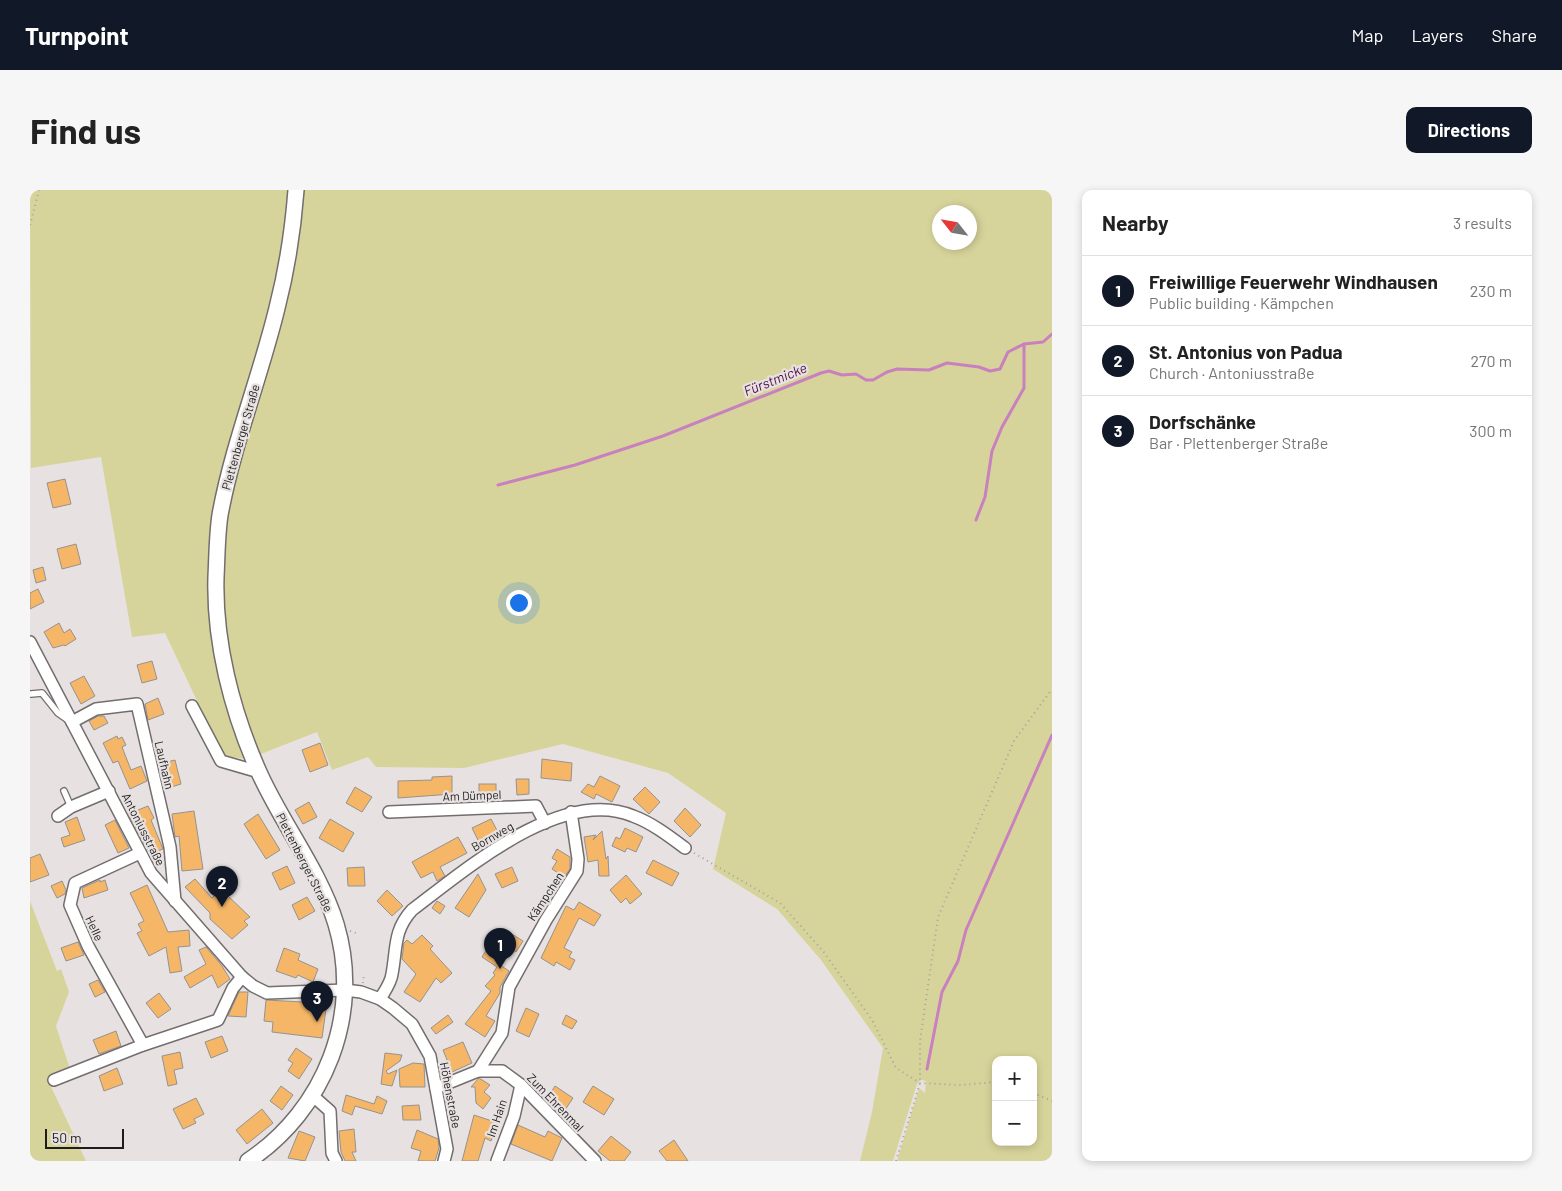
<!DOCTYPE html>
<meta charset="utf-8">
<style>
:root{--surface:#fff;--page:#f6f6f6;--text:#222;--muted:#767676;--line:#e0e0e0;--accent:#111827}
body{margin:0;font-family:Barlow,sans-serif;background:var(--page);color:var(--text)}
.controls{position:absolute;right:15px;bottom:15px;display:grid;overflow:hidden;border-radius:10px;box-shadow:0 2px 8px #0003}
.controls button{width:45px;height:45px;display:grid;place-items:center;padding:0;border:0;border-bottom:1px solid var(--line);background:var(--surface);color:var(--text);font:25px sans-serif}
.compass{position:absolute;left:902px;top:15px;width:45px;height:45px;border-radius:50%;background:var(--surface);box-shadow:0 2px 8px #0003;rotate:301deg}
.scale{position:absolute;left:15px;bottom:12px;width:79px;box-sizing:border-box;padding-left:5px;border:2px solid #1e1d1c;border-top:0;font-size:14px;line-height:18px;white-space:nowrap;color:#1e1d1c;-webkit-text-stroke:4px #e7e2e1;paint-order:stroke}
.you{position:absolute;left:488px;top:412px;width:18px;height:18px;margin:-12px;border:4px solid #fff;border-radius:50%;background:#1a73e8;box-shadow:0 0 0 8px #1a73e833}
.badge{display:grid;place-items:center;width:32px;height:32px;border-radius:50%;background:var(--accent);color:#fff;font-size:16px;font-weight:700}
.pin{position:absolute;translate:-50% -41px;filter:drop-shadow(0 1px 2px #0008)}
.pin::after{content:'';position:absolute;top:26px;width:18px;height:15px;background:inherit;clip-path:polygon(0 0,100% 0,50% 100%)}
.list{margin:0;padding:0;list-style:none}
h2{display:flex;justify-content:space-between;align-items:center;height:65px;margin:0;padding:0 20px;font-size:21px}
h2 small{font-size:16px;font-weight:400;color:var(--muted)}
.list li{display:grid;grid-template-columns:32px 1fr auto;gap:15px;align-items:center;box-sizing:border-box;height:70px;padding:0 20px;border-top:1px solid var(--line)}
.list b{display:block;font-size:19px;white-space:nowrap}
.list p{margin:0;font-size:16px;white-space:nowrap;color:var(--muted)}
.list em{font-size:16px;font-style:normal;color:var(--muted)}
.map{position:relative;flex:none;width:1022px;height:971px;overflow:hidden;border-radius:10px}
header{display:flex;align-items:center;gap:30px;box-sizing:border-box;height:70px;padding:0 25px;background:var(--accent);color:#fff}
header strong{font-size:24px}
nav{display:flex;gap:28px;margin-inline-start:auto;font-size:18px}
.intro{display:flex;align-items:center;justify-content:space-between;box-sizing:border-box;height:120px;padding:0 30px}
h1{margin:0;font-size:35px}
.button{padding:12px 22px;border-radius:10px;background:var(--accent);color:#fff;font-size:18px;font-weight:700}
main{display:flex;gap:30px;padding:0 30px}
aside{flex:1;background:var(--surface);border-radius:10px;box-shadow:0 2px 8px #0003}
.map>svg:first-child{display:block}
.green{fill:#d7d49b;fill-rule:evenodd}
.lines{fill:none;stroke-linecap:round;stroke-linejoin:round}
.stream{stroke:#c880bf;stroke-width:3}
.building{fill:#f5b767;stroke:#95928f}
.service-casing{stroke:#736e6d;stroke-width:8}
.minor-casing{stroke:#736e6d;stroke-width:14}
.secondary-casing{stroke:#736e6d;stroke-width:18}
.path{stroke:#a4a1a0;stroke-width:2;stroke-dasharray:1 4;stroke-linecap:butt}
.service{stroke:#fff;stroke-width:5.5}
.minor{stroke:#fff;stroke-width:11}
.secondary{stroke:#fff;stroke-width:15}
.labels{text-anchor:middle;dominant-baseline:central;stroke-width:4.5;stroke-linejoin:round;paint-order:stroke}
.street-label{font-size:12px;fill:#1e1d1c;stroke:#e7e2e1}
.water-label{font-size:14px;font-style:italic;fill:#500e4b;stroke:#e7e2e1}
</style>
<header>
<strong>Turnpoint</strong>
<nav><a>Map</a><a>Layers</a><a>Share</a></nav>
</header>
<div class="intro"><h1>Find us</h1><a class="button">Directions</a></div>
<main>
<div class="map">
<svg width="1022" height="971" viewBox="0 0 1022 971">
<rect width="100%" height="100%" fill="#e7e2e1"/>
<g class="green">
<path d="M0 0H1022V971H867L889 898 895 903 896 891 891 890 887 894 863 971H830L842 922 853 858 791 770 747 719 683 679 696 623 638 583 533 554 434 578 346 577 338 567 302 580 287 542 218 569 193 566 135 443 102 447 71 267 1 278ZM909 22H939V52H909ZM966 870H1003V952H966Z"/>
<path d="M0 711 27 781 31 779 39 802 26 836 40 879 17 888 56 971H0Z"/>
</g>
<g class="lines">
<g class="stream">
<path d="M468 295 545 275 633 246 791 183 799 181 812 185 826 184 836 190H843L857 182 867 179 899 180 917 173 949 177 960 181 970 179 978 162 994 154 1013 152 1022 144"/>
<path d="M946 330 955 307 962 261 972 237 994 198V154"/>
<path d="M897 879 912 802 928 771 936 740 1022 545"/>
</g>
</g>
<g class="building">
<path d="M35 289 41 314 23 318 17 293Z"/>
<path d="M46 354 51 374 32 379 27 359Z"/>
<path d="M13 377 16 390 6 393 3 380Z"/>
<path d="M8 399 14 412 0 419V403Z"/>
<path d="M29 433 34 443 40 439 46 449 35 456 34 455 23 458 14 442Z"/>
<path d="M122 471 127 489 112 493 107 475Z"/>
<path d="M54 486 65 506 51 514 40 493Z"/>
<path d="M128 508 134 524 118 530 115 514Z"/>
<path d="M68 526H74L78 533 64 540 59 531Z"/>
<path d="M87 546 88 549 92 547 96 555 92 557 101 580 111 576 117 591 100 599 88 571 83 573 73 553Z"/>
<path d="M290 553 298 575 280 582 272 560Z"/>
<path d="M512 569 542 573 541 591 511 588Z"/>
<path d="M145 570 151 594 135 599 129 574Z"/>
<path d="M422 586V604L368 608V591L402 590V587Z"/>
<path d="M570 586 590 596 582 612 566 604 564 609 551 602 558 594 564 597Z"/>
<path d="M486 589H499V604L487 605Z"/>
<rect x="449" y="594" width="17" height="16"/>
<path d="M325 597 342 607 332 622 316 613Z"/>
<path d="M615 597 630 612 619 624 603 609Z"/>
<path d="M279 612 287 627 273 634 265 620Z"/>
<path d="M118 616 124 628 121 630 133 659 120 664 98 624Z"/>
<path d="M655 618 671 635 660 647 644 631Z"/>
<path d="M164 621 173 679 152 681 149 646 145 647 142 624Z"/>
<path d="M228 624 250 660 236 669 214 634Z"/>
<path d="M47 627 55 650 34 657 31 648 40 645 35 632Z"/>
<path d="M300 629 324 643 313 662 289 648Z"/>
<path d="M461 629 470 646 451 656 442 638Z"/>
<path d="M85 630 99 658 88 663 75 635Z"/>
<path d="M595 638 613 647 606 662 597 658 595 662 582 656 586 647 590 649Z"/>
<path d="M572 641 576 669 578 666 579 686H569L568 670 558 672 554 647 566 645 563 650Z"/>
<path d="M428 647 437 663 410 677 415 686 410 689 407 691 403 682 391 688 382 672Z"/>
<path d="M527 659 540 667V679L534 687 522 679 527 671 522 668Z"/>
<path d="M10 664 19 685 0 692V668Z"/>
<path d="M623 670 649 683 642 696 616 683Z"/>
<path d="M257 676 265 693 250 700 242 683Z"/>
<path d="M334 677 335 696H318L317 678Z"/>
<path d="M482 677 488 691 472 698 465 684Z"/>
<path d="M448 684 456 700 439 727 425 718Z"/>
<path d="M596 685 612 704 600 714 596 708 591 713 580 700Z"/>
<path d="M165 689 182 708 193 697 197 705 220 727 214 731 218 735 202 749 180 729V723L155 697Z"/>
<path d="M70 690V692L75 690 78 700 54 708 52 698Z"/>
<path d="M32 691 36 700 35 704 27 708 21 696Z"/>
<path d="M117 695 138 742 159 740 160 756 148 757 152 781 140 783 136 757 119 766 107 743 112 741 108 734 114 731 100 703Z"/>
<path d="M357 700 373 716 362 726 347 711Z"/>
<path d="M277 707 285 721 269 730 262 715Z"/>
<path d="M407 711 415 716 410 724 402 718Z"/>
<path d="M549 712 571 725 564 736 549 728 534 758 542 762 539 767 545 770 540 780 526 772 524 776 511 768 536 716 544 720Z"/>
<path d="M474 739 493 751 486 762 481 758 470 775 479 781 470 797V803L456 826 465 831 455 847 435 834 461 801 455 796 465 785 463 783 467 777 452 767 457 759 460 761Z"/>
<path d="M392 745 403 756 400 759 422 783 411 793 406 788 390 812 374 802 386 784 372 769 374 753 377 750 382 754Z"/>
<path d="M48 752 54 765 36 771 31 758Z"/>
<path d="M176 757 192 776 200 789 188 798 182 785 160 798 154 787 176 774 169 760Z"/>
<path d="M254 758 270 764 268 770 288 779 283 792 268 785 266 788 246 781Z"/>
<path d="M68 790 75 802 65 807 59 794Z"/>
<path d="M209 802H218L216 827 198 826Z"/>
<path d="M129 803 141 819 128 828 116 813Z"/>
<path d="M273 809 297 812 292 848 242 842 243 832 234 831 236 810 273 812Z"/>
<path d="M496 818 509 824 499 847 486 841Z"/>
<path d="M418 825 423 832 406 844 401 838Z"/>
<path d="M536 825 547 831 542 839 532 834Z"/>
<path d="M86 841 91 856 69 864 63 850Z"/>
<path d="M192 846 198 861 181 868 175 852Z"/>
<path d="M433 852 442 873 422 882 413 860Z"/>
<path d="M266 858 282 869 269 889 258 881 263 873 258 870Z"/>
<path d="M150 862 153 878 144 880 147 894 138 896 132 866Z"/>
<path d="M355 863 372 865 370 871 356 881 358 884 367 880 362 896 351 894Z"/>
<path d="M383 873 394 874 395 897H370L369 879Z"/>
<path d="M87 878 93 894 74 901 69 886Z"/>
<path d="M449 888 460 895 454 902 461 908 453 919 446 913 445 897H441Z"/>
<path d="M251 896 263 905 252 920 240 911Z"/>
<path d="M525 896 543 908 533 923 516 910Z"/>
<path d="M563 896 584 909 574 925 553 912Z"/>
<path d="M316 905 344 914 347 906 357 911 352 924 325 916 322 925 312 921Z"/>
<path d="M166 908 174 924 164 929 166 933 153 939 143 919Z"/>
<path d="M389 915 391 930H373L372 916Z"/>
<path d="M232 919 243 933 217 954 206 940Z"/>
<path d="M444 925 468 933 461 951 455 948 448 971H432Z"/>
<path d="M488 935 515 947 518 941 532 948 522 971 481 954Z"/>
<path d="M324 939 326 962H322L326 971H315L311 962 309 941Z"/>
<path d="M387 940 408 949 409 958 405 971H388L391 961 381 958Z"/>
<path d="M269 941 285 947 275 971 258 968Z"/>
<path d="M581 946 601 962 594 971H580L568 961Z"/>
<path d="M644 950 658 971H637L629 961Z"/>
</g>
<g class="lines">
<g class="service-casing">
<g id="service">
<path d="M1 504 12 503 28 523 38 530"/>
<path d="M34 601 41 617"/>
</g>
</g>
<g class="minor-casing">
<g id="minor">
<path d="M0 452 121 683 212 787 223 796 237 803 315 800 331 802 350 809 363 818 382 834 400 866 417 959 414 971"/>
<path d="M162 516 191 571 229 582"/>
<path d="M42 532 66 519 107 514 140 657 145 711"/>
<path d="M359 622 506 616 515 633"/>
<path d="M28 626 41 617 79 601"/>
<path d="M110 663 45 693 40 715 58 756 113 855"/>
<path d="M350 809C354 802 361 793 362 784 367 758 363 741 382 720 435 680 532 596 603 626 622 633 639 646 655 658"/>
<path d="M448 881 472 843 479 797 516 730 547 681 548 669 541 622"/>
<path d="M24 890 113 855 188 830 203 798 212 787"/>
<path d="M406 898 448 881H472L491 895 565 971"/>
<path d="M283 906 300 921 302 963 306 971"/>
<path d="M467 971 484 926 491 895"/>
</g>
</g>
<g class="secondary-casing">
<path id="secondary" d="M218 971C295 920 333 824 306 734 290 681 250 631 228 580 202 521 184 452 186 387 187 367 187 345 190 325 203 254 230 188 247 118 257 79 263 40 266 0"/>
</g>
<g class="path">
<path d="M0 35 9 0"/>
<path d="M664 663 750 713 793 761 842 830 866 878 890 893 930 895 966 892"/>
<path d="M320 741 329 744"/>
<path d="M333 793 334 785"/>
<path d="M1003 903 1022 911"/>
<path d="M866 971 890 893V851L908 727 984 551 1022 499"/>
</g>
<use href="#service" class="service"/>
<use href="#minor" class="minor"/>
<use href="#secondary" class="secondary"/>
</g>
<g class="labels">
<g class="street-label">
<text transform="translate(210 247) rotate(-74)">Plettenberger Straße</text>
<text transform="translate(135 575) rotate(77)">Laufhahn</text>
<text transform="translate(442 605) rotate(-2)">Am Dümpel</text>
<text transform="translate(114 639) rotate(63)">Antoniusstraße</text>
<text transform="translate(462 646) rotate(-30)">Bornweg</text>
<text transform="translate(275 672) rotate(63)">Plettenberger Straße</text>
<text transform="translate(515 706) rotate(-57)">Kämpchen</text>
<text transform="translate(65 738) rotate(65)">Helle</text>
<text transform="translate(421 905) rotate(79)">Höhenstraße</text>
<text transform="translate(526 912) rotate(46)">Zum Ehrenmal</text>
<text transform="translate(466 928) rotate(-71)">Im Hain</text>
</g>
<g class="water-label">
<text transform="translate(745 189) rotate(-22)">Fürstmicke</text>
</g>
</g>
</svg>
<div class="controls">
<button>+</button>
<button>−</button>
</div>
<svg class="compass" viewBox="-18 -18 36 36"><path d="M0-13l5 13h-10z" fill="#e53935"/><path d="M0 13l5-13h-10z" fill="#767676"/></svg>
<div class="scale">50 m</div>
<div class="you"></div>
<div class="pin badge" style="left:470px;top:779px">1</div>
<div class="pin badge" style="left:192px;top:717px">2</div>
<div class="pin badge" style="left:287px;top:832px">3</div>
</div>
<aside>
<h2>Nearby<small>3 results</small></h2>
<ul class="list">
<li><span class="badge">1</span><div><b>Freiwillige Feuerwehr Windhausen</b><p>Public building · Kämpchen</p></div><em>230 m</em></li>
<li><span class="badge">2</span><div><b>St. Antonius von Padua</b><p>Church · Antoniusstraße</p></div><em>270 m</em></li>
<li><span class="badge">3</span><div><b>Dorfschänke</b><p>Bar · Plettenberger Straße</p></div><em>300 m</em></li>
</ul>
</aside>
</main>
